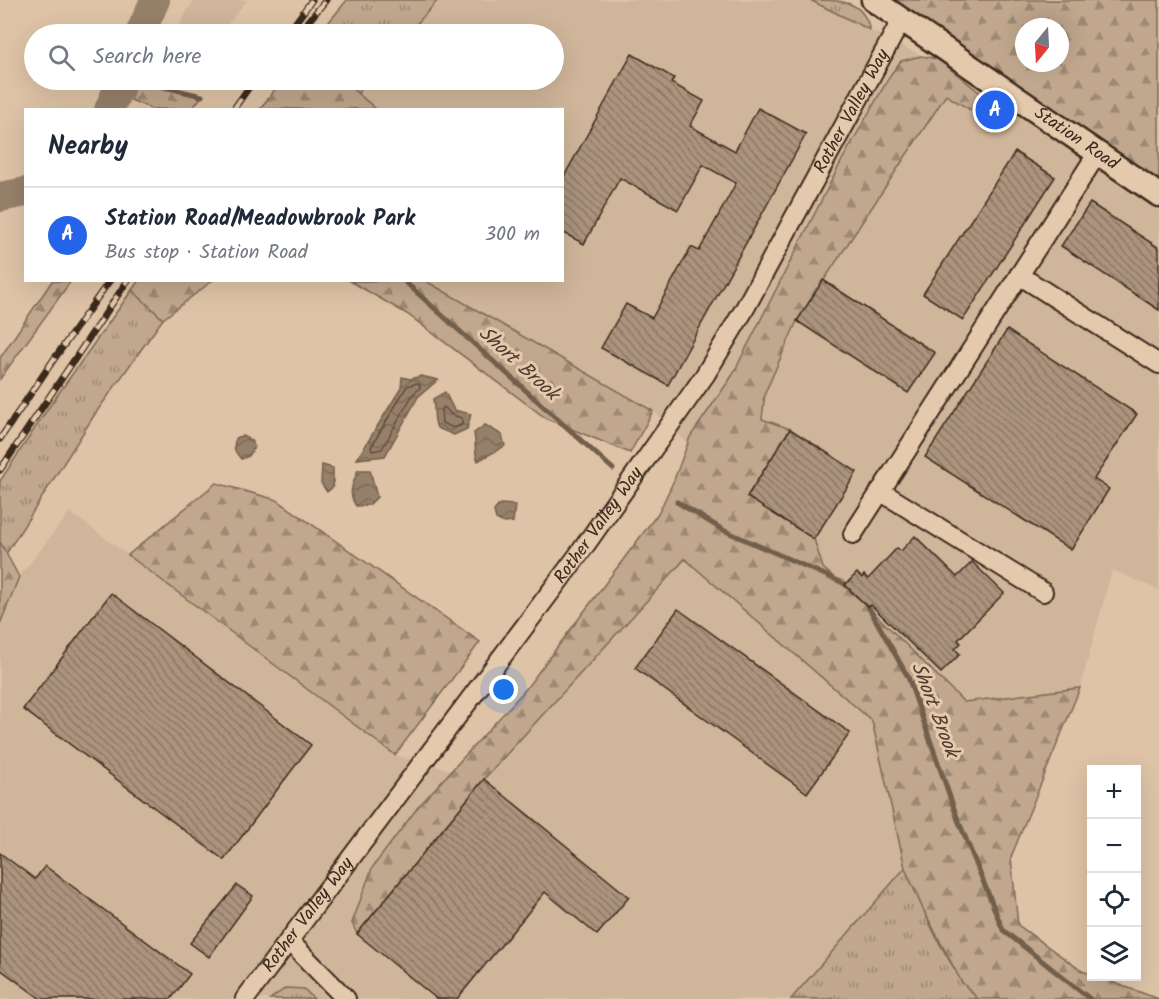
<!DOCTYPE html>
<meta charset="utf-8">
<style>
:root{--surface:#fff;--page:#f2f2f3;--text:#1f2937;--muted:#747a83;--line:#e0e1e3;--accent:#2563eb}
body{margin:0;font-family:Kalam,sans-serif;background:var(--page);color:var(--text)}
.controls{position:absolute;right:18px;bottom:18px;display:grid;overflow:hidden;border-radius:0px;box-shadow:0 6px 24px #0002}
.controls button{width:54px;height:54px;display:grid;place-items:center;padding:0;border:0;border-bottom:2px solid var(--line);background:var(--surface);color:var(--text);font:30px sans-serif}
.compass{position:absolute;left:1015px;top:18px;width:54px;height:54px;border-radius:50%;background:var(--surface);box-shadow:0 6px 24px #0002;rotate:198deg}
.you{position:absolute;left:504px;top:690px;width:21px;height:21px;margin:-15px;border:4px solid #fff;border-radius:50%;background:#1a73e8;box-shadow:0 0 0 9px #1a73e833}
.badge{display:grid;place-items:center;width:39px;height:39px;border-radius:50%;background:var(--accent);color:#fff;font-size:20px;font-weight:700}
.pin{position:absolute;translate:-50% -50%;border:3px solid #fff;box-shadow:0 2px 6px #0006}
.list{margin:0;padding:0;list-style:none}
h2{display:flex;justify-content:space-between;align-items:center;height:78px;margin:0;padding:0 24px;font-size:26px}
h2 small{font-size:20px;font-weight:400;color:var(--muted)}
.list li{display:grid;grid-template-columns:39px 1fr auto;gap:18px;align-items:center;box-sizing:border-box;height:96px;padding:0 24px;border-top:2px solid var(--line)}
.list b{display:block;font-size:22px;white-space:nowrap}
.list p{margin:0;font-size:20px;white-space:nowrap;color:var(--muted)}
.list em{font-size:20px;font-style:normal;color:var(--muted)}
.icon{flex:none;width:33px;height:33px;fill:none;stroke:currentColor;stroke-width:2;stroke-linecap:round;stroke-linejoin:round}
.map{position:relative;flex:none;width:1159px;height:999px;overflow:hidden}
.search{position:absolute;background:var(--surface);box-shadow:0 6px 24px #0002;left:24px;top:24px;width:540px;height:66px;display:flex;align-items:center;gap:15px;box-sizing:border-box;padding:0 21px;border-radius:33px;color:var(--muted);font-size:22px}
.panel{position:absolute;background:var(--surface);box-shadow:0 6px 24px #0002;left:24px;top:108px;width:540px;height:174px;border-radius:0px}
.map>svg:first-child{display:block}
.built{fill:#cfb59a}
.grass{fill:url(#grass-tufts);stroke:#7e6856;stroke-width:1.5}
.forest{fill:url(#forest-firs);stroke:#7e6856;stroke-width:1.5;fill-rule:evenodd}
.water{fill:url(#water-waves);stroke:#725e4c;stroke-width:1.5}
.lines{fill:none;stroke-linecap:round;stroke-linejoin:round}
.shore{stroke:#604c3c;stroke-width:1.5}
.stream{stroke:#725e4c;stroke-width:5}
.river{stroke:#97806a;stroke-width:30}
.building{fill:url(#building-back-hatch);stroke:#3b2a1e;stroke-width:1.5}
.minor-casing{stroke:#3b2a1e;stroke-width:22}
.major-casing{stroke:#3b2a1e;stroke-width:27}
.minor{stroke:#e5c9ac;stroke-width:18}
.major{stroke:#e5c9ac;stroke-width:22}
.rail-casing{stroke:#3b2a1e;stroke-width:7}
.rail{stroke:#e5c9ac;stroke-width:4.5;stroke-dasharray:14;stroke-linecap:butt}
.labels{text-anchor:middle;dominant-baseline:central;stroke-width:6;stroke-linejoin:round;paint-order:stroke}
.street-label{font-size:18px;fill:#3b2a1e;stroke:#e5c9ac}
.water-label{font-size:20px;font-style:italic;fill:#4d3b2d;stroke:#e5c9ac}
</style>
<div class="map">
<svg width="1159" height="999" viewBox="0 0 1159 999">
<defs>
<pattern id="grass-tufts" width="24" height="20" patternUnits="userSpaceOnUse" patternTransform="scale(1.5)"><rect width="24" height="20" fill="#c0a78d"/><path d="M3 7l-1-3M5 7V3M7 7l1-3M15 17l-1-3M17 17v-4M19 17l1-3" fill="none" stroke="#9d8873"/></pattern>
<pattern id="forest-firs" width="22" height="20" patternUnits="userSpaceOnUse" patternTransform="scale(1.5)"><rect width="22" height="20" fill="#c0a78d"/><path d="M5 1l3.5 6h-7zM16 11l3.5 6h-7z" fill="#9d8873"/></pattern>
<pattern id="water-waves" width="16" height="10" patternUnits="userSpaceOnUse" patternTransform="scale(1.5)"><rect width="16" height="10" fill="#97806a"/><path d="M0 5q4-4 8 0t8 0" fill="none" stroke="#7c6957"/></pattern>
<pattern id="building-back-hatch" width="6" height="6" patternUnits="userSpaceOnUse" patternTransform="scale(1.5)"><rect width="6" height="6" fill="#ab937d"/><path d="M-1 5l2 2M0 0l6 6M5-1l2 2" fill="none" stroke="#8c7866"/></pattern>
</defs>
<rect width="100%" height="100%" fill="#dec3a6"/>
<filter id="ink" filterUnits="userSpaceOnUse"><feTurbulence type="fractalNoise" baseFrequency=".0167" numOctaves="2"/><feDisplacementMap in="SourceGraphic" scale="12" xChannelSelector="R" yChannelSelector="G"/><feConvolveMatrix kernelMatrix="1 2 1 2 8 2 1 2 1" color-interpolation-filters="sRGB"/></filter>
<g filter="url(#ink)">
<g class="built">
<path d="M194 0H247L220 34H192L180 23Z"/>
<path d="M438 0H810L1159 174V590L1112 570 1080 688 964 702 865 604 823 568 814 539 747 497 653 411 425 281 562 280V110L376 109 357 94 369 80H554V34H408Z"/>
<path d="M70 512 395 755 484 779 685 559 872 721 905 868 791 999H0V624L19 577Z"/>
</g>
<g class="grass">
<path d="M347 0H438L408 34H319Z"/>
<path d="M810 0C842 0 863 0 870 30Z"/>
<path d="M342 80H369L357 94Z"/>
<path d="M132 290 163 319 95 414 6 554 0 542V481L51 404Z"/>
<path d="M905 868C925 913 944 963 978 999H791Z"/>
<path d="M286 988 304 989 314 999H270Z"/>
</g>
<g class="forest">
<path d="M880 0H1159V195ZM1024 27H1060V63H1024Z"/>
<path d="M921 56 938 59 1010 117 1002 129 946 95 797 321 765 393 762 419 790 429 747 496 814 539 823 568 865 604 964 702 1080 688 1011 857 1018 925 1082 971 1091 974 1092 976 1098 977 1159 999H978L961 981 922 907 905 868 872 721 685 559 484 779 357 934 352 923 372 868 418 807 525 690 659 512 674 480 690 437 732 376 842 160 891 74 901 61Z"/>
<path d="M135 80 202 96 192 109H152L131 100Z"/>
<path d="M282 80H342L376 109H260Z"/>
<path d="M139 280H212V281L163 319 132 290Z"/>
<path d="M52 281H71L0 379V358Z"/>
<path d="M350 281H426L653 411 630 453 547 419 407 314Z"/>
<path d="M216 483 277 500 480 642 395 755 128 555Z"/>
<path d="M0 542 19 577 0 624Z"/>
</g>
<g class="water">
<path d="M421 376 438 380 418 397 385 456 357 459 401 388 402 377 410 379Z"/>
<path d="M445 392 454 410 471 414 467 429 454 435 437 428C433 419 435 409 433 399Z"/>
<path d="M485 425 502 435 505 446 478 461C474 453 476 442 474 433Z"/>
<path d="M244 436 253 442 254 448 249 456 241 459C234 451 232 446 237 437Z"/>
<path d="M322 465 333 468V487L327 492 321 483Z"/>
<path d="M358 470H370L377 497 369 505 356 506C347 492 353 484 358 470Z"/>
<path d="M500 504 515 505 513 522 504 523 496 519 494 511Z"/>
</g>
<g class="lines">
<g class="shore">
<path d="M417 383 420 385V388L413 394 382 449 372 451 371 447 407 386Z"/>
<path d="M444 407 452 415 462 418V425L454 428 442 423 441 410Z"/>
</g>
<g class="stream">
<path d="M135 80 202 96"/>
<path d="M403 280 613 469"/>
<path d="M677 502 723 530 850 586"/>
<path d="M865 601 908 677 957 817 1003 930 1090 999"/>
</g>
<g class="river">
<path d="M140 34 155 0"/>
<path d="M109 110 122 80"/>
<path d="M0 197 26 192"/>
</g>
</g>
<g class="building">
<path d="M632 54 674 78 671 83 704 101 690 126 735 151 758 108 806 134 668 385 601 348 626 304 652 318 691 247 699 251 736 183 703 165 678 210 620 178 584 244 562 232V180Z"/>
<path d="M1015 152 1055 177 963 320 923 294Z"/>
<path d="M1090 203 1159 248V310L1061 246Z"/>
<path d="M823 280 935 353 908 393 797 321Z"/>
<path d="M1007 330 1137 414 1094 479 1109 489 1071 550 925 457Z"/>
<path d="M790 429 857 472 814 539 747 497Z"/>
<path d="M915 536 957 577 972 562 1004 593 958 640 961 643 955 649 960 654 941 673 871 605 868 607 845 585 857 573 862 578 864 575 868 579 897 548 901 551Z"/>
<path d="M111 593 311 745 224 860 23 709Z"/>
<path d="M678 609 850 733 807 793 635 668Z"/>
<path d="M484 779 629 897 597 935 545 892 457 999H437L357 934Z"/>
<path d="M0 853 35 879 45 866 190 974 171 999H41L0 969Z"/>
<path d="M237 885 253 896 209 957 190 943Z"/>
</g>
<g class="lines">
<g class="minor-casing">
<g id="minor">
<path d="M1019 275 1159 364"/>
<path d="M880 491 1043 592"/>
<path d="M853 534 1097 154"/>
<path d="M290 942 346 999"/>
<path id="s1" d="M245 999 579 554 705 375 744 310 902 19"/>
</g>
</g>
<g class="major-casing">
<g id="major">
<path id="s2" d="M873 0 1159 195"/>
</g>
</g>
<use href="#minor" class="minor"/>
<use href="#major" class="major"/>
<g class="rail-casing">
<g id="rail">
<path d="M287 34 312 0"/>
<path d="M298 34 326 0"/>
<path d="M233 110 254 80"/>
<path d="M0 439 52 362 110 280"/>
<path d="M0 470 128 280"/>
</g>
</g>
<use href="#rail" class="rail"/>
</g>
</g>
<g class="labels">
<g class="street-label">
<text stroke="none"><textPath href="#s1" startOffset="1077">Rother Valley Way</textPath></text>
<text stroke="none"><textPath href="#s2" startOffset="246">Station Road</textPath></text>
<text stroke="none"><textPath href="#s1" startOffset="591">Rother Valley Way</textPath></text>
<text stroke="none"><textPath href="#s1" startOffset="105">Rother Valley Way</textPath></text>
</g>
<g class="water-label">
<text transform="translate(518 364) rotate(42)">Short Brook</text>
<text transform="translate(934 710) rotate(69)">Short Brook</text>
</g>
</g>
</svg>
<div class="controls">
<button>+</button>
<button>−</button>
<button><svg class="icon" aria-label="locate" viewBox="0 0 24 24"><circle cx="12" cy="12" r="6"/><path d="M12 2v4M12 18v4M2 12h4M18 12h4"/></svg></button>
<button><svg class="icon" aria-label="layers" viewBox="0 0 24 24"><path d="M12 4l9 5-9 5-9-5zM3 14l9 5 9-5"/></svg></button>
</div>
<svg class="compass" viewBox="-18 -18 36 36"><path d="M0-13l5 13h-10z" fill="#e53935"/><path d="M0 13l5-13h-10z" fill="#747a83"/></svg>
<div class="you"></div>
<div class="pin badge" style="left:995px;top:110px">A</div>
<div class="search"><svg class="icon" aria-label="search" viewBox="0 0 24 24"><circle cx="10" cy="10" r="6"/><path d="M15 15l6 6"/></svg>Search here</div>
<section class="panel">
<h2>Nearby<small></small></h2>
<ul class="list">
<li><span class="badge">A</span><div><b>Station Road/Meadowbrook Park</b><p>Bus stop · Station Road</p></div><em>300 m</em></li>
</ul>
</section>
</div>
